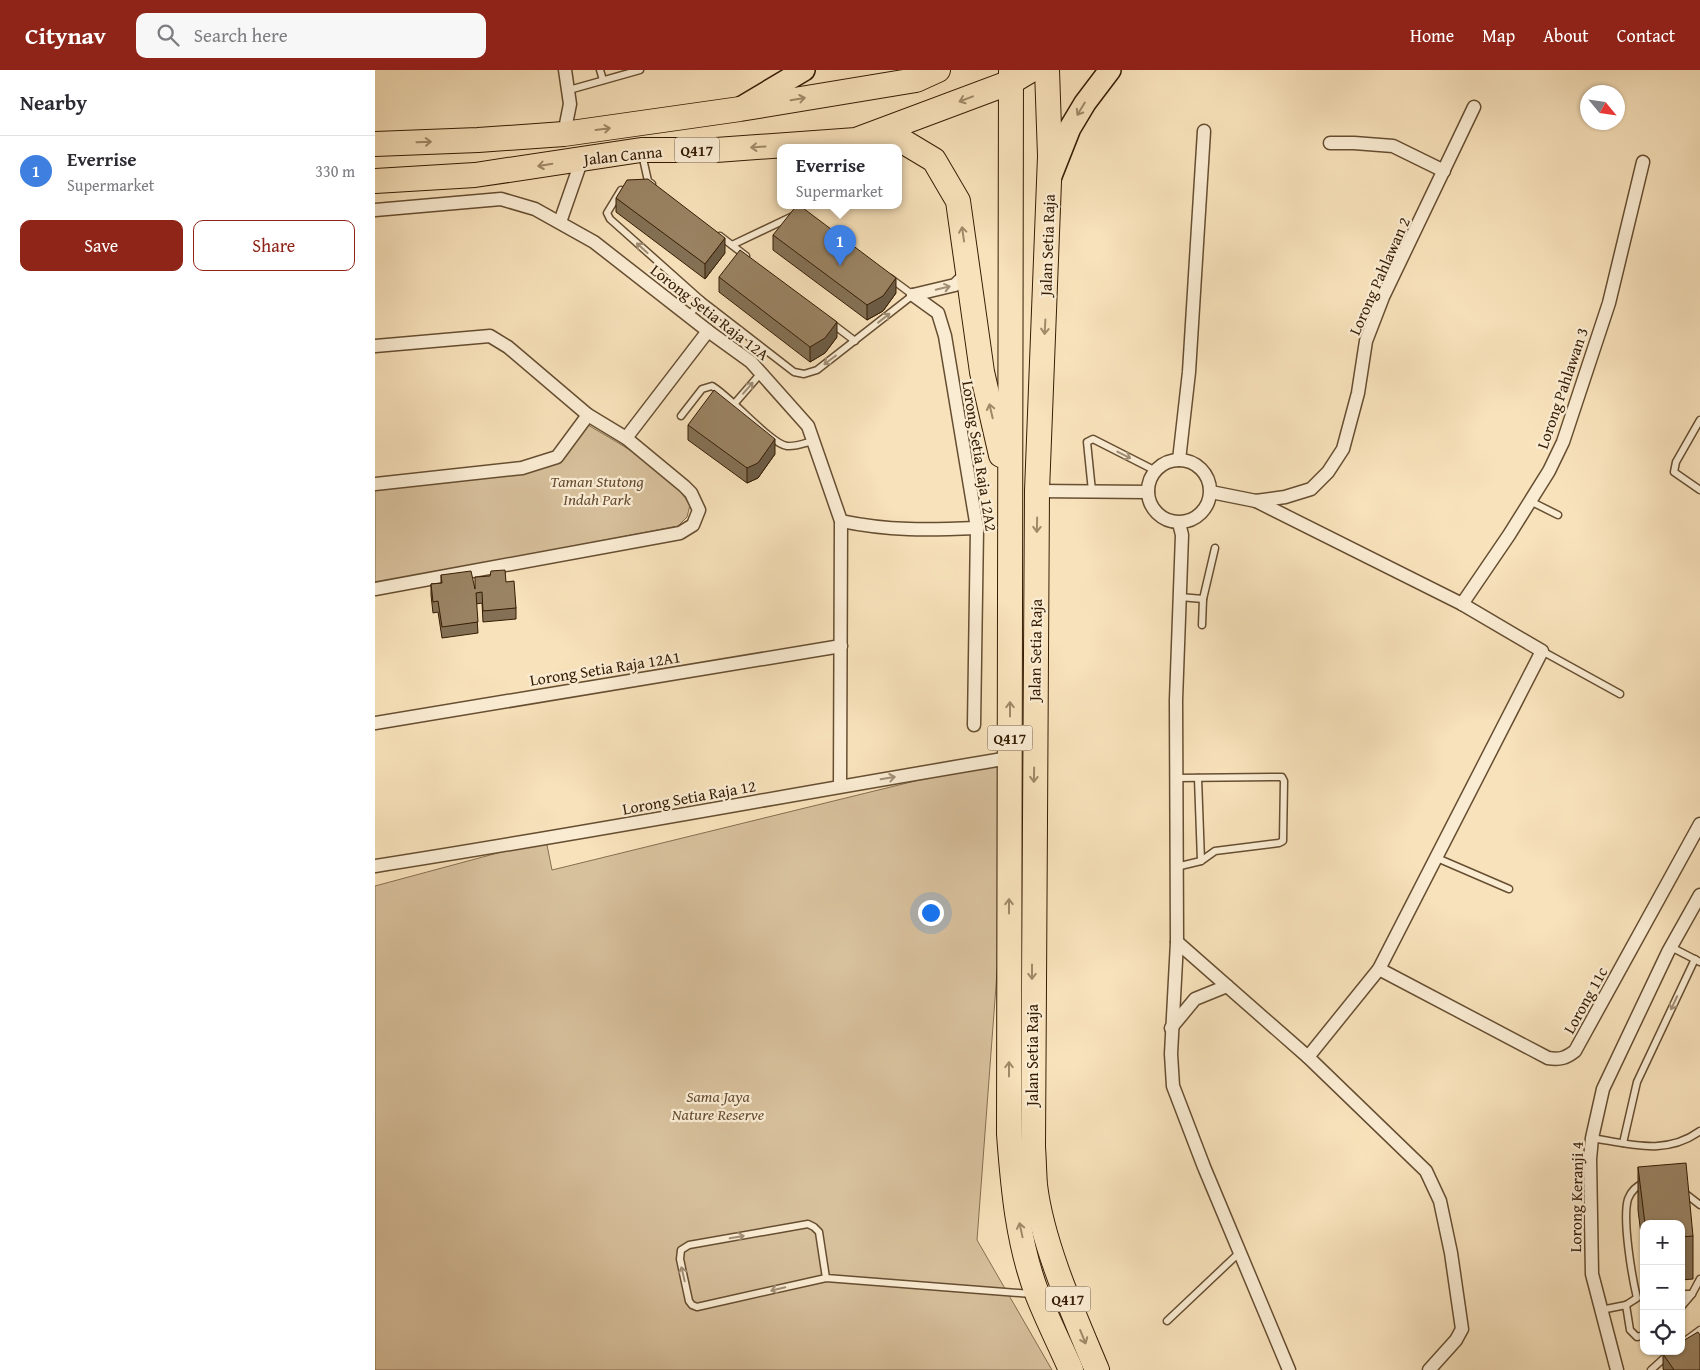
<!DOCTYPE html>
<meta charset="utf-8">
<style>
:root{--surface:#fff;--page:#f7f7f7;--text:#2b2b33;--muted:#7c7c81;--line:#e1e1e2;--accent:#8f2418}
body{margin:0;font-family:"Gentium Book Plus",serif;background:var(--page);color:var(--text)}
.controls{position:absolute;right:15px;bottom:15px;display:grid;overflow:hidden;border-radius:10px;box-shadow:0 1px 4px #0004}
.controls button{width:45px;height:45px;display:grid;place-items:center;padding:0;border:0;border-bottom:1px solid var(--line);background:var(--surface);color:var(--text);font:25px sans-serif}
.compass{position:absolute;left:1205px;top:15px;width:45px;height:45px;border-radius:50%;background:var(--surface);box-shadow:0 1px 4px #0004;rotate:119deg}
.you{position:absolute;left:555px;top:842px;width:18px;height:18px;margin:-12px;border:4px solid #fff;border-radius:50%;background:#1a73e8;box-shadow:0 0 0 8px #1a73e833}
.badge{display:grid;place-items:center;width:32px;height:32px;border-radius:50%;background:var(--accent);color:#fff;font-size:16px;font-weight:700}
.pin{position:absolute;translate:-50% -41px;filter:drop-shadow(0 1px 2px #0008)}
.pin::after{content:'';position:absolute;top:26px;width:18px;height:15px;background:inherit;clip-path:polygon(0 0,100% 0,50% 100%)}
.popup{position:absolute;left:402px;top:74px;width:125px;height:65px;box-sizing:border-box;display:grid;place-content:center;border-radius:10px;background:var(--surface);filter:drop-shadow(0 1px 4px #0005);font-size:16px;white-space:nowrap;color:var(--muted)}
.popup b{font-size:19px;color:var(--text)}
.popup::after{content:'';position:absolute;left:50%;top:100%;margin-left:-10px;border:10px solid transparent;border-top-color:var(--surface)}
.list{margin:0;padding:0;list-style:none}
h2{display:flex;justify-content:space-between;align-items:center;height:65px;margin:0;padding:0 20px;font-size:21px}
h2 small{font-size:16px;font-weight:400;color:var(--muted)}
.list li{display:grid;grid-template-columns:32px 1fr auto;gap:15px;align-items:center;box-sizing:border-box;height:70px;padding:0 20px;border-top:1px solid var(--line)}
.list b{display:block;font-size:19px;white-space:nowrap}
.list p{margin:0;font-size:16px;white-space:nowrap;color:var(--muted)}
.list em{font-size:16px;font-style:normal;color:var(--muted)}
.actions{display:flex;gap:10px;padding:15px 20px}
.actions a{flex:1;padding:11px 0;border:1px solid var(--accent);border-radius:10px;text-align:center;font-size:18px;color:var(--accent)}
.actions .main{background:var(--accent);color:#fff}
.icon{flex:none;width:28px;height:28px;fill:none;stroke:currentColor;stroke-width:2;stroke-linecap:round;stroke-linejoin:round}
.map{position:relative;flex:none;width:1325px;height:1300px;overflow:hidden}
header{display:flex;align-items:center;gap:30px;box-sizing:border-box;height:70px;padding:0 25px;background:var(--accent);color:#fff}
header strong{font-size:24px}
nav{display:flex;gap:28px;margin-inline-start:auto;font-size:18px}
.search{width:350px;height:45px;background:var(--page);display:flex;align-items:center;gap:12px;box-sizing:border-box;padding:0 18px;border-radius:10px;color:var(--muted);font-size:19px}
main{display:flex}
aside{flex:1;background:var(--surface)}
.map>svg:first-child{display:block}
.green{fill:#d7c09c;stroke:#866e50}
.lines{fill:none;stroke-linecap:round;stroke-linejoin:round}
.lane-casing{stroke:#664e31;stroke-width:9}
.street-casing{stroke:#664e31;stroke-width:15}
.primary-casing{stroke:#351c03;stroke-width:24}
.highway-casing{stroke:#351c03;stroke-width:26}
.lane{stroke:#faecd3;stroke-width:6}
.street{stroke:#faecd3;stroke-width:12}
.primary{stroke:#f8e2bb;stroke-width:21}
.highway{stroke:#f8e2bb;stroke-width:24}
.wall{fill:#847155;stroke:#351c03}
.shaded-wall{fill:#6c5c45;stroke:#351c03}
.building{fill:#9a8363;stroke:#351c03}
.oneway{stroke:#a08968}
.oneway2{stroke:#a18e75}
.labels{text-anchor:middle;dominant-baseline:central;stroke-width:4.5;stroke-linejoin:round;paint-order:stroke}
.shield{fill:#faecd3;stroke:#705a41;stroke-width:1}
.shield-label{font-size:15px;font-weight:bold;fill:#351c03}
.street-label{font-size:16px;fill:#351c03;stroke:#faecd3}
.park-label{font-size:16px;font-style:italic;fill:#664d31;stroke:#faecd3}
</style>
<header>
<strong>Citynav</strong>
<div class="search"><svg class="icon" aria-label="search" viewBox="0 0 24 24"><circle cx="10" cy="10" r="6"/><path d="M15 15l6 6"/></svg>Search here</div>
<nav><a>Home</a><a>Map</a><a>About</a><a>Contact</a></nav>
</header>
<main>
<aside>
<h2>Nearby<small></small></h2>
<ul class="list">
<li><span class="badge" style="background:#3f7fe0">1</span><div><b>Everrise</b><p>Supermarket</p></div><em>330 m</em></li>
</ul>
<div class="actions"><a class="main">Save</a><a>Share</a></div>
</aside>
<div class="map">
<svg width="1325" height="1300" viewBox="0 0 1325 1300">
<rect width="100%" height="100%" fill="#f8e2bb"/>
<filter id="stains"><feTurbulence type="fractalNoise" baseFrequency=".004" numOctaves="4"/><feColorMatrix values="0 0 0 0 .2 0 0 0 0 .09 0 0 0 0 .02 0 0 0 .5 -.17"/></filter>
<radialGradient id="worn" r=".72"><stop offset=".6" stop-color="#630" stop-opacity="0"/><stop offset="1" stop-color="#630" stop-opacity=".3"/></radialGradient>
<g class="green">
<path d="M213 355C250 377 292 399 315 435L312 447 303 456 0 514V416L182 388Z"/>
<path d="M634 688V742L602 1170 677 1300H0V816L171 770 177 800Z"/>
</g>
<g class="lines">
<g class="lane-casing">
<g id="lane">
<path d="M225 0 228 10"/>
<path d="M194 20 265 0"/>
<path d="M267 84 273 111 277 114"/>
<path d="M246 120 232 143 235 149 326 230 419 302 429 304 442 300 538 225 515 208"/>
<path d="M345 166 371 186"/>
<path d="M357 175 418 146"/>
<path d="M314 246 326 230"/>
<path d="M455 252 480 271"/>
<path d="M360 333 386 303"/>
<path d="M306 346 327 319 337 316C356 327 396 374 412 376 420 377 430 373 438 371"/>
<path d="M1325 350 1301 392 1299 402 1325 420"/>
<path d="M717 421 712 372 718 369 781 401"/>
<path d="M1155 431 1183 445"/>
<path d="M805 527 828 529"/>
<path d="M827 555 828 529 840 478"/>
<path d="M1167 581 1245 624"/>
<path d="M801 708 907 707 909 711 908 771 904 773 840 781 826 791 801 797"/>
<path d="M823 708 826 791"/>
<path d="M1062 788 1134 819"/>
<path d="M1296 877 1325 892"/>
<path d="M1217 1068C1255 1074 1291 1086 1325 1061"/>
<path d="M1248 1073 1262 1012 1320 889"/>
<path d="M1307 1121 1325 1135"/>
<path d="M451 1208 444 1162 439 1157 433 1154 314 1175 306 1180 305 1189 314 1231 317 1235 322 1237 451 1208 656 1224"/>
<path d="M1306 1224H1317"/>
<path d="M1251 1235 1262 1228C1257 1207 1247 1149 1253 1129 1256 1121 1261 1116 1269 1113"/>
<path d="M1306 1237 1317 1224 1325 1209"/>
<path d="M1226 1240 1251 1235 1255 1260 1262 1267 1269 1265"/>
<path d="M792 1251 865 1182"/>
<path d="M1306 1274 1325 1260"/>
<path d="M1276 1300 1297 1281"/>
</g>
</g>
<g class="street-casing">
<g id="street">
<path d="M189 64 195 34 190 0"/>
<path d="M955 73H979L1018 76 1069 101"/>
<path d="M0 140 126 129 160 139 219 172 333 261 376 292 433 356 466 451 465 716"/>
<path d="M185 152 207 89"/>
<path d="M538 225 563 243 570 266 602 458 599 655"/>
<path d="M538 225 580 215 593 202"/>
<path d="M0 276 115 266 133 277 213 345 251 368 309 416 316 423 324 440 318 455 305 463 0 519"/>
<path d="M251 368 333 261"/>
<path d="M804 390 814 302 829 61"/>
<circle cx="804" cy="421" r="31"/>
<path d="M0 414 147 398 182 387 213 345"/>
<path d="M662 421 773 422"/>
<path d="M836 422 881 431 1087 534 1167 581 1004 899 933 987"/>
<path d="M881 431 910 427 936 419 953 402 968 379 983 323 991 271 1008 227 1099 37"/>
<path d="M466 451C514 461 553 460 602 458"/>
<path d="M804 453 807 465 801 630 802 872 796 984 798 1016 829 1097 914 1300"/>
<path d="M1087 534 1134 465 1174 401 1188 372 1234 233 1268 92"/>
<path d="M0 653 466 576"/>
<path d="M0 796C212 763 423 723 634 688"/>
<path d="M802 872 933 987 1051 1101 1065 1131 1076 1183 1087 1259 1081 1270 1054 1300"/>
<path d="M1004 899 1173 988C1185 990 1191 988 1200 981L1325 754"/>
<path d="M796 958 820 929 852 916"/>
<path d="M1242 1300 1217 1204 1215 1089 1217 1068 1228 1019 1293 882 1325 825"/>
</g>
</g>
<g class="primary-casing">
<g id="primary">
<path d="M367 37 429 0"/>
<path d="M676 106 695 58 710 33 735 0"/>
</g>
</g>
<g class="highway-casing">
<g id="highway">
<path d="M636 0 634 1064C638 1118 643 1175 663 1226 673 1251 685 1275 696 1300"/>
<path d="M672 0 675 86 662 421 658 1077C659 1090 659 1102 660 1115 667 1174 699 1245 722 1300"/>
<path d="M496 70 524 69 559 90 583 131 607 302 626 385"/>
<path d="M0 74 103 70 189 64 365 39 541 10 563 0"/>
<path d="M0 111 100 105 266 80H341L481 70 636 12 656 0"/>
</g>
</g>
<use href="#lane" class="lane"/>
<use href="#street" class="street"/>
<use href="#primary" class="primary"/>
<use href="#highway" class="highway"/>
</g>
<g class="wall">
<path d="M241 128 350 183 330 209 241 142Z"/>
<path d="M398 165 521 223 508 241 492 250 398 180Z"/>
<path d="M344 207 462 267 450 283 435 292 344 222Z"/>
<path d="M313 355 400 384 383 408 372 413 313 370Z"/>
<path d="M66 505 100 518 131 512 141 538V549L108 552 107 533 101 534 103 563 67 568 63 542 58 543 56 525V514L66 513Z"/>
<path d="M1263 1097 1318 1166V1209L1306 1210V1154H1269V1189L1263 1140Z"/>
<path d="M1288 1284 1325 1300H1289L1288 1299Z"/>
</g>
<g class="shaded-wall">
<path d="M350 168V183L330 209V194Z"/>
<path d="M521 208V223L508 241 492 250V235Z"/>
<path d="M462 252V267L450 283 435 292V277Z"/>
<path d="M400 369V384L383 408 372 413V398Z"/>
</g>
<g class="building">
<path d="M273 109 350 168 330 194 241 128 252 110Z"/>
<path d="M422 135H424L521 208 508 226 492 235 398 165Z"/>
<path d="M365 180 462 252 450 268 435 277 344 207Z"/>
<path d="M339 320 400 369 383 393 372 398 313 355Z"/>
<path d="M130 500 131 512 139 511 141 538 108 541 107 522 101 523 103 552 67 557 63 531 58 532 56 514 67 513 66 505 96 501 100 519V507L115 506 116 501Z"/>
<path d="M1311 1093 1318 1166 1306 1167V1154H1270L1263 1097Z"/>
<path d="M1323 1262 1325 1265V1300H1299L1288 1284 1293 1281H1306V1272Z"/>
</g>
<defs><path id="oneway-shaft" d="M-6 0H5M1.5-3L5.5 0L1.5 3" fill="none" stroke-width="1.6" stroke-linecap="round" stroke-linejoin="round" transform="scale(1.25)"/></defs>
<g class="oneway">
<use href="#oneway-shaft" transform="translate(423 29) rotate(-9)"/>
<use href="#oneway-shaft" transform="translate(591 29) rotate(159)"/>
<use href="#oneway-shaft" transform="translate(706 39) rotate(121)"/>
<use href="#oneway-shaft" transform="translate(228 59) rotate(-7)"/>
<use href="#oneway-shaft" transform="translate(49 72) rotate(-2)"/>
<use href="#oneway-shaft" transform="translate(383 77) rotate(176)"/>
<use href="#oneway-shaft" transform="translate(170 95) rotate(171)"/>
<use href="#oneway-shaft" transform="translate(588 164) rotate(-98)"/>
<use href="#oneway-shaft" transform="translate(670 257) rotate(93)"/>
<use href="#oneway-shaft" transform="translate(616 341) rotate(-103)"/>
<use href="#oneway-shaft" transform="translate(662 455) rotate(91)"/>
<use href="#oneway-shaft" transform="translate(635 639) rotate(-90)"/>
<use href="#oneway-shaft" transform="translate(659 705) rotate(91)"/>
<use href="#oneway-shaft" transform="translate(634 836) rotate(-90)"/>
<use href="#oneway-shaft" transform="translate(657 902) rotate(90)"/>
<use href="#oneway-shaft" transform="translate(634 999) rotate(-90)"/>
<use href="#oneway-shaft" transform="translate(646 1160) rotate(-102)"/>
<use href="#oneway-shaft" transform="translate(708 1267) rotate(68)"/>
</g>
<g class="oneway2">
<use href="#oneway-shaft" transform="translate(267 178) rotate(-138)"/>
<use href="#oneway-shaft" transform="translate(568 218) rotate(-13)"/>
<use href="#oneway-shaft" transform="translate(509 248) rotate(-38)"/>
<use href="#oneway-shaft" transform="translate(455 290) rotate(143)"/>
<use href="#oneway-shaft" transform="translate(373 318) rotate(-49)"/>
<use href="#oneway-shaft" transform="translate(749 385) rotate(27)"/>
<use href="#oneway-shaft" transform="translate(513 708) rotate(-9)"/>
<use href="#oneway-shaft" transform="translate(1299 933) rotate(115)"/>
<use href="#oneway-shaft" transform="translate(362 1167) rotate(-10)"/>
<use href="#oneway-shaft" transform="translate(308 1204) rotate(-103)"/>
<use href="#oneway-shaft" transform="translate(403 1219) rotate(167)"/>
</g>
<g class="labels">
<g class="shield">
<rect x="299.5" y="67.5" width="45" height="25" rx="4"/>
<rect x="612.5" y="655.5" width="45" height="25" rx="4"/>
<rect x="670.5" y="1216.5" width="45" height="25" rx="4"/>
</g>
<g class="shield-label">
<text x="322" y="80">Q417</text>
<text x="635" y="668">Q417</text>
<text x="693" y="1229">Q417</text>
</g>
<g class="street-label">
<text transform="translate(248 85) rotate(-6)">Jalan Canna</text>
<text transform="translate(672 175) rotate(-88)">Jalan Setia Raja</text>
<text transform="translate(1004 206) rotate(-66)">Lorong Pahlawan 2</text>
<text transform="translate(335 242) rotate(38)">Lorong Setia Raja 12A</text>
<text transform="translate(1187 318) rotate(-71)">Lorong Pahlawan 3</text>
<text transform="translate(605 386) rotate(81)">Lorong Setia Raja 12A2</text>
<text transform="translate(660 580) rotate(-89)">Jalan Setia Raja</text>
<text transform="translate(230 598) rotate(-9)">Lorong Setia Raja 12A1</text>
<text transform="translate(314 727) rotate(-10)">Lorong Setia Raja 12</text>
<text transform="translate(1210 930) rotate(-61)">Lorong 11c</text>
<text transform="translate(657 985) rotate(-90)">Jalan Setia Raja</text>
<text transform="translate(1201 1127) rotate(-89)">Lorong Keranji 4</text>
</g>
<g class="park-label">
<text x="222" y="411">Taman Stutong<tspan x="222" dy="18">Indah Park</tspan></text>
<text x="343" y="1026">Sama Jaya<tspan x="343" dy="18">Nature Reserve</tspan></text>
</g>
</g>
<rect width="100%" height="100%" filter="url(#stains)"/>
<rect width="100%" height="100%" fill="url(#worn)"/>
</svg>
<div class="controls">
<button>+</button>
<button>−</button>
<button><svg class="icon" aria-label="locate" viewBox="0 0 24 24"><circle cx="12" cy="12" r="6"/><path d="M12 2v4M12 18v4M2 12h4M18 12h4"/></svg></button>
</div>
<svg class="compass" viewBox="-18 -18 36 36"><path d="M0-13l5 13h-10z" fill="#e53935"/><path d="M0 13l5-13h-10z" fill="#7c7c81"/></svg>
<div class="you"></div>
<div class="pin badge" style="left:465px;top:196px;background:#3f7fe0">1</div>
<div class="popup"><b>Everrise</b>Supermarket</div>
</div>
</main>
